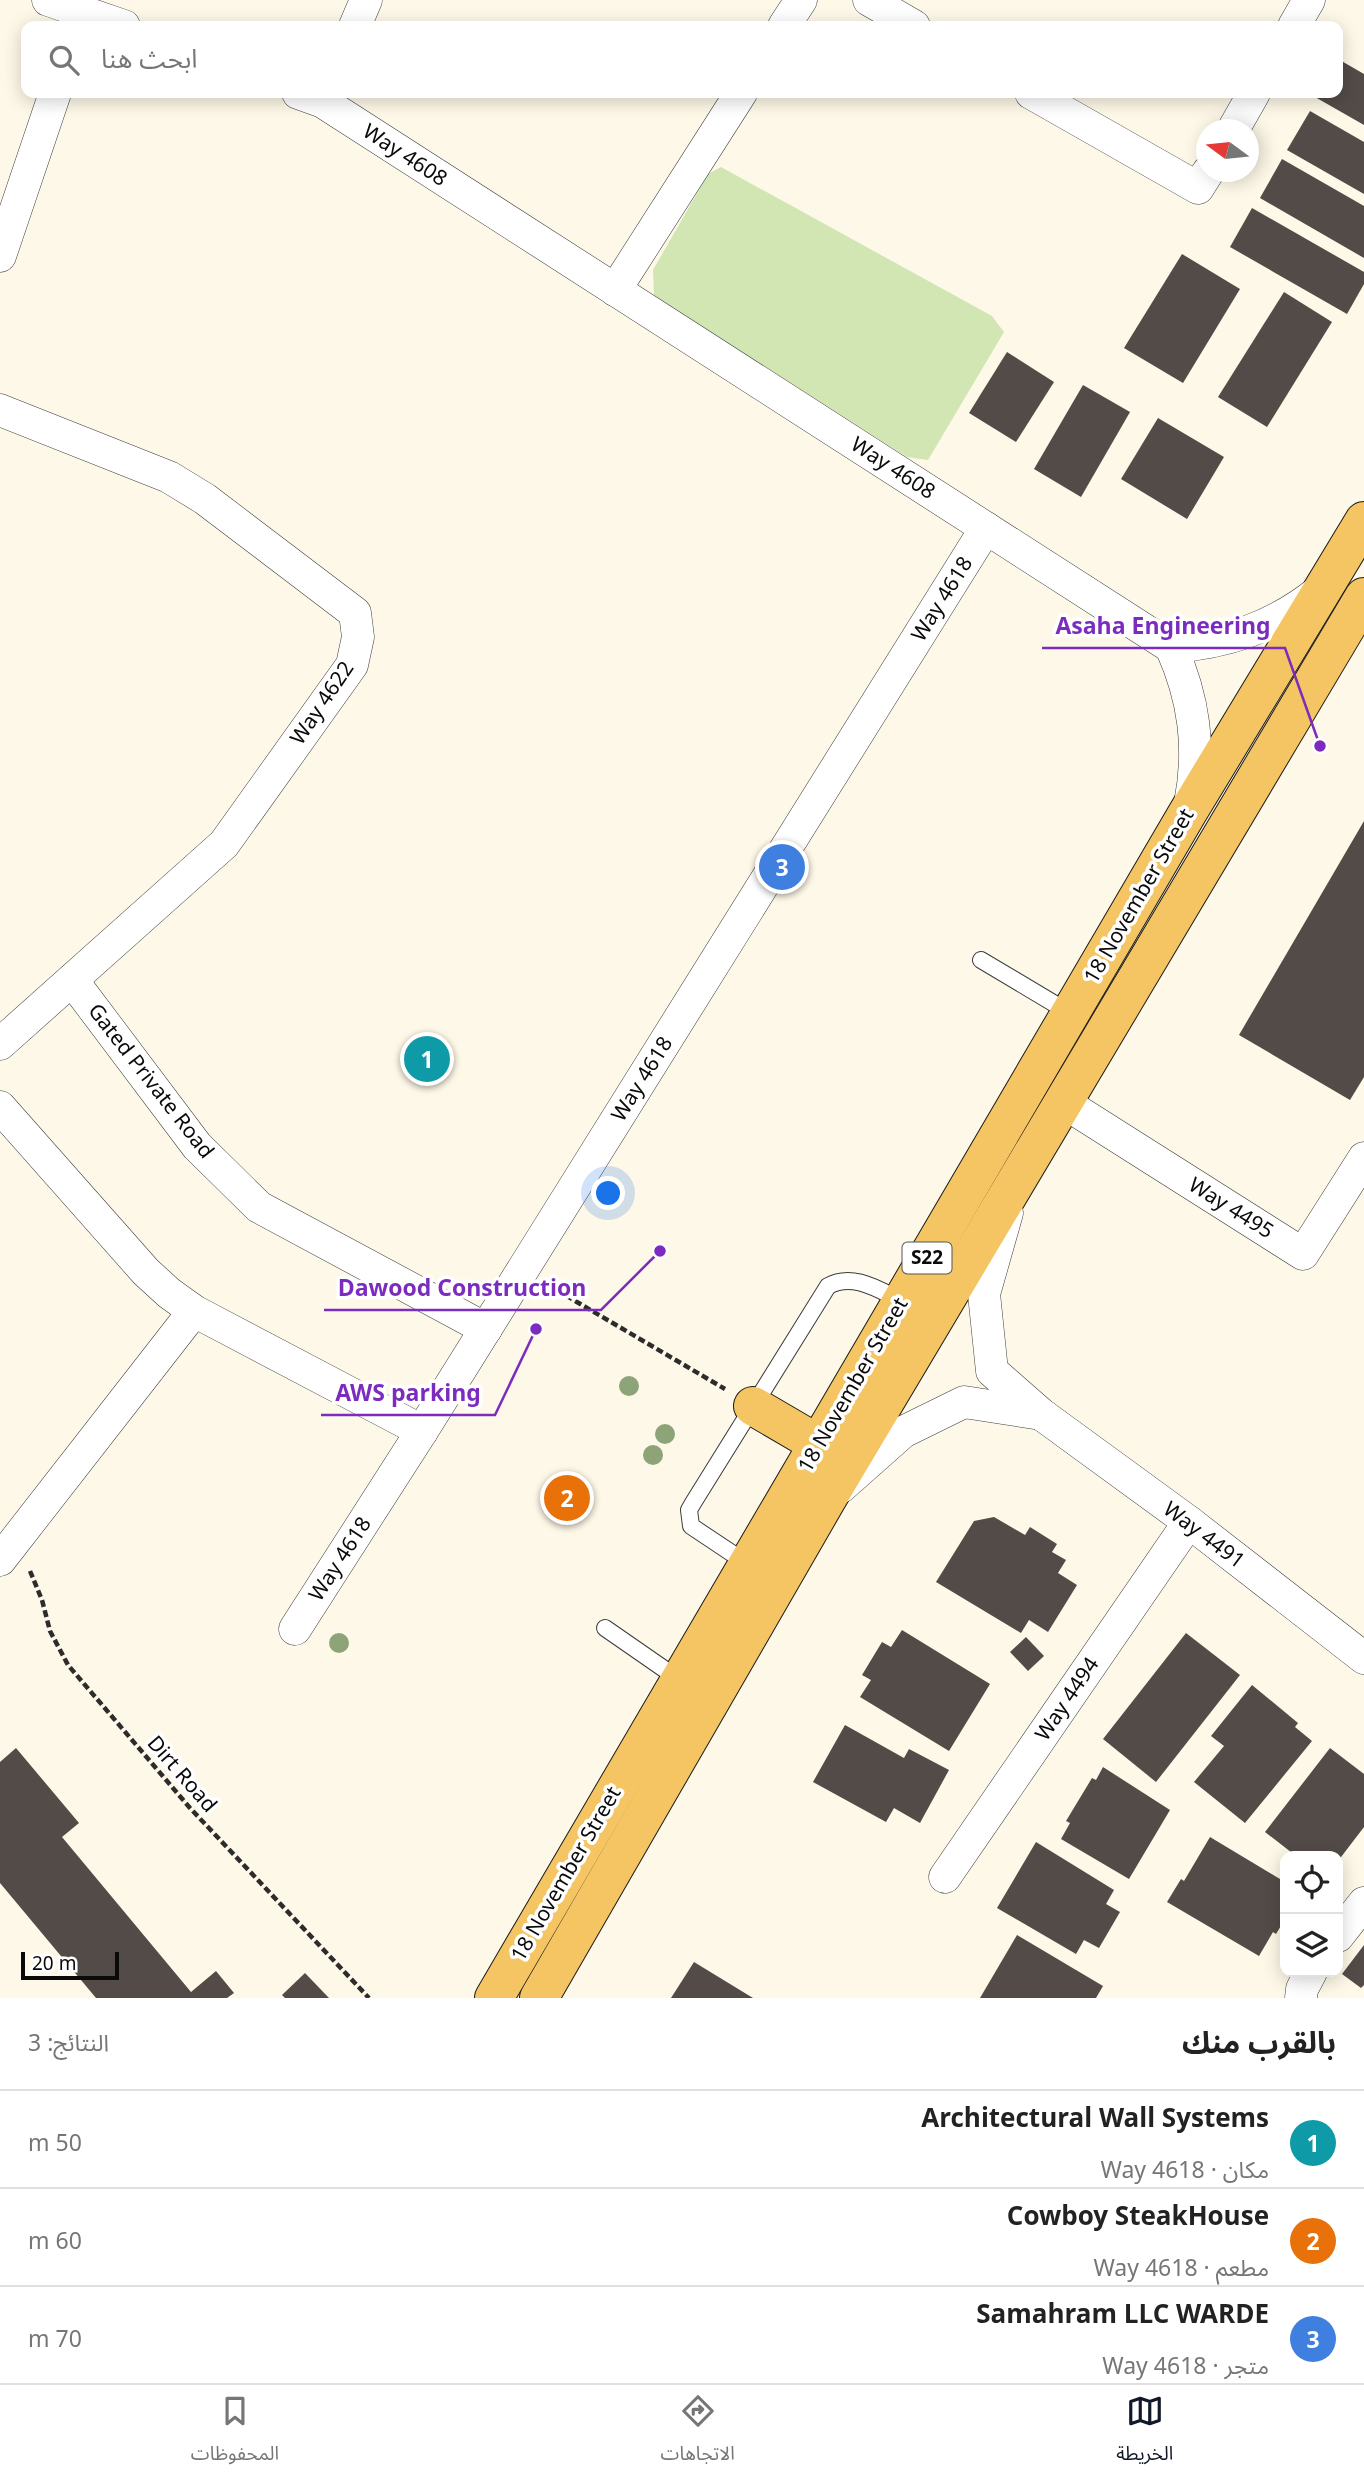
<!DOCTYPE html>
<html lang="ar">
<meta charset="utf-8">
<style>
:root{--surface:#fff;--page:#f2f2f2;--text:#222;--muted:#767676;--line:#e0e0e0;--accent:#111827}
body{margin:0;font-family:Georgia,"Noto Sans Arabic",serif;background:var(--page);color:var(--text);direction:rtl}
.controls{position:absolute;right:21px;bottom:21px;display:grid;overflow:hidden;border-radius:14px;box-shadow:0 4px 18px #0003}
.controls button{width:63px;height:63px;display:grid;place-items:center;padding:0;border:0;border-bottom:2px solid var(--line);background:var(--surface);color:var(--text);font:35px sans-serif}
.compass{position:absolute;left:1196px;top:119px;width:63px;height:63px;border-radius:50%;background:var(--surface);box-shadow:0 4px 18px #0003;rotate:285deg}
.scale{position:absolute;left:21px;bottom:18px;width:98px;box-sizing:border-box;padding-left:7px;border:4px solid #0a0a0a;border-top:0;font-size:19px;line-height:24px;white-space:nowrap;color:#0a0a0a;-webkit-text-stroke:5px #fff;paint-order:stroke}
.you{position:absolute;left:609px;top:1194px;width:24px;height:24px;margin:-18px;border:5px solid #fff;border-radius:50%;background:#1a73e8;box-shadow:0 0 0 10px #1a73e833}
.badge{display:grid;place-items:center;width:46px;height:46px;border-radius:50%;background:var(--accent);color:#fff;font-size:23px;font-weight:700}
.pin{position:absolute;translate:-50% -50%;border:4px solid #fff;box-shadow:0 2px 7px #0006}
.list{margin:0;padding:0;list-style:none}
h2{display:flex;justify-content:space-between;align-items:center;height:91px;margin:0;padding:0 28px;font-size:30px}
h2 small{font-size:23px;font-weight:400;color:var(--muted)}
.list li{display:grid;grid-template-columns:46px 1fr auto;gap:21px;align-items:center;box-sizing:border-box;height:98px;padding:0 28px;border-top:2px solid var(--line)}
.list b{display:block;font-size:26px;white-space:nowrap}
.list p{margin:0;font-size:23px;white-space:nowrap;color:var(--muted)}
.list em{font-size:23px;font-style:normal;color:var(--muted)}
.icon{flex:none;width:38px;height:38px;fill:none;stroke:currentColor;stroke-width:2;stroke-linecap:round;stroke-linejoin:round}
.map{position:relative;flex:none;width:1364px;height:1998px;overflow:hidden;direction:ltr}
.search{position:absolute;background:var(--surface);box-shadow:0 4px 18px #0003;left:21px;right:21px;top:21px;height:77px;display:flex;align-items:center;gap:18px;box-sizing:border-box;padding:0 24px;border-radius:14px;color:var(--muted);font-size:26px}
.sheet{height:385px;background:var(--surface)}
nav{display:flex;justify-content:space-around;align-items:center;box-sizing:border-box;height:98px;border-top:2px solid var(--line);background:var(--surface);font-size:19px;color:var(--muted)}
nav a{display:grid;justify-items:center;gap:4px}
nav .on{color:var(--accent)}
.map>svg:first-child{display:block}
.grass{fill:#d2e6b4}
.building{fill:#534b47}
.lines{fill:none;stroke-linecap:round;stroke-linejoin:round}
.lane-casing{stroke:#3d3d3d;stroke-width:18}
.street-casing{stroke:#3d3d3d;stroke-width:33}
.primary-casing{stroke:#1b1b1b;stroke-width:40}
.path{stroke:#2c2c2c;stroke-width:4.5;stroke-dasharray:7 3.5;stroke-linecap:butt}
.lane{stroke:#fff;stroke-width:16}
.street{stroke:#fff;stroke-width:32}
.primary{stroke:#f4c562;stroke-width:38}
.tree{fill:#8da479}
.labels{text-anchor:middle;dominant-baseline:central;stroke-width:7;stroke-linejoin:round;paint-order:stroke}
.shield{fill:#fff;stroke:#545454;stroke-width:2}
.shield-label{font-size:19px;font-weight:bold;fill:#0a0a0a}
.street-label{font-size:21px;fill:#0a0a0a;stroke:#fff}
.leader{fill:none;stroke:#7b2cbf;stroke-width:2.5}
.callout-dot{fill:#7b2cbf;stroke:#fff;stroke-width:2.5}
.callout-label{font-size:23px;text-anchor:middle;font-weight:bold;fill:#7b2cbf;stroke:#fff;stroke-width:7;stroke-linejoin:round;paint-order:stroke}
</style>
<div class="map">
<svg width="1364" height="1998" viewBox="0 0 1364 1998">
<rect width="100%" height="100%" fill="#fef8e8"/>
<path class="grass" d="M721 167 992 316 1004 332 928 460 907 457 654 296 653 270 708 174Z"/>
<g class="building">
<path d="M1338 59 1364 74V125L1315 97 1317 93H1338Z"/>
<path d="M1310 111 1364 142V194L1287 150Z"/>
<path d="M1282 159 1364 206V258L1260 198Z"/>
<path d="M1252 208 1364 272V284L1347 314 1230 247Z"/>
<path d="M1182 254 1240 289 1183 383 1124 348Z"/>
<path d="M1284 292 1332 322 1267 427 1218 397Z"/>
<path d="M1007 352 1054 382 1016 442 969 413Z"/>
<path d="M1083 385 1130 412 1081 497 1034 469Z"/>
<path d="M1158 418 1224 457 1187 519 1121 479Z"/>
<path d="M1364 821V1077L1350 1100 1239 1035Z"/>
<path d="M994 1517 1025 1535 1030 1527 1057 1544 1052 1552 1066 1560 1058 1573 1077 1585 1048 1632 1029 1620 1021 1633 936 1582 974 1521Z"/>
<path d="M902 1630 990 1684 949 1751 860 1697 871 1680 862 1675 882 1642 891 1647Z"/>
<path d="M1186 1633 1240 1675 1156 1782 1103 1739Z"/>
<path d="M1026 1637 1044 1656 1028 1671 1010 1652Z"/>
<path d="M1252 1685 1298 1723 1295 1727 1312 1741 1245 1823 1194 1782 1224 1746 1211 1736Z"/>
<path d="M845 1725 904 1758 909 1749 949 1770 920 1823 894 1808 886 1822 813 1782Z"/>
<path d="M16 1748 79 1823 62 1837 191 1992 216 1971 234 1993 227 1998H96L0 1883V1762Z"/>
<path d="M1330 1748 1364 1774V1827L1338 1861V1856H1296L1265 1832Z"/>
<path d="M1103 1767 1170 1810 1129 1879 1061 1839 1070 1823 1066 1821 1092 1778 1096 1780Z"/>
<path d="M1210 1837 1285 1882V1919L1276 1934 1273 1932 1259 1956 1167 1902 1181 1879 1184 1881Z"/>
<path d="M1036 1842 1114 1890 1106 1904 1120 1912 1099 1948 1084 1940 1076 1954 997 1908Z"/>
<path d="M1017 1935 1103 1986 1096 1998H980Z"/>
<path d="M1364 1945V1985L1361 1988 1342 1974Z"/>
<path d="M694 1962 753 1998H671Z"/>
<path d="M305 1973 329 1998H285L282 1995Z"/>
</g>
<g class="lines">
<g class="lane-casing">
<g id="lane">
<path d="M981 960 1070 1013"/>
<path d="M748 1564 691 1526 689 1510 693 1503 828 1286C853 1272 879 1290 902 1301"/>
<path d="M605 1628 680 1680"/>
</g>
</g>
<g class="street-casing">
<g id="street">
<path d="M48 0 124 26"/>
<path d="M869 0 914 26"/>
<path d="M355 26 366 0"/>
<path d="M784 26 801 0"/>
<path d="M1294 26 1309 0"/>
<path d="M298 93 323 102 1171 647C1194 698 1201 748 1190 804"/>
<path d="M1031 93 1198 188 1208 172"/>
<path d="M1233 130 1254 93"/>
<path d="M0 256 55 93"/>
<path d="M615 290 741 93"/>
<path d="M0 410 169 477 205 499 355 613 358 637 352 665 224 844 0 1044"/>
<path d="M1171 647C1227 643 1274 627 1318 592"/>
<path d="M72 980 197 1146 259 1207 486 1329"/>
<path d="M1063 1102 1303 1254 1364 1158"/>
<path d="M0 1107 146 1272 169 1293 194 1311 422 1431"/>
<path d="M1041 1414 1189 1522 1364 1658"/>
<path d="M841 1487 903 1432 964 1402 1041 1414 992 1371 984 1294 1007 1213"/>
<path d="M0 1560 194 1311"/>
<path d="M295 1629 422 1431 986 528"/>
<path d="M945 1877 1189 1522"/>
<path d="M1338 1936 1364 1903"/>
<path d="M1301 1998 1302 1989 1311 1972"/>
</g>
</g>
<g class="primary-casing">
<g id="primary">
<path d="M753 1406 818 1444"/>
<path d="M494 1998 1188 812 1364 521"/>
<path d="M539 1998 827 1499 1364 597"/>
</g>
</g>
<g class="path">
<path d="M548 1285 725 1389"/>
<path d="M30 1571 42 1600 50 1631 68 1665 190 1808 369 1998"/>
</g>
<use href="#lane" class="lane"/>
<use href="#street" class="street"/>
<use href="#primary" class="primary"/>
</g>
<g class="tree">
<circle cx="629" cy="1386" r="10"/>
<circle cx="665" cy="1434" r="10"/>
<circle cx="653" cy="1455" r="10"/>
<circle cx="339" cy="1643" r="10"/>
</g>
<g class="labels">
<rect class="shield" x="902.5" y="1242.5" width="49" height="31" rx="5"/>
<g class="shield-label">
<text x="927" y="1258">S22</text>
</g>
<g class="street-label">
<text transform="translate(405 155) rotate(33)">Way 4608</text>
<text transform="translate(893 468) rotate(33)">Way 4608</text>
<text transform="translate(942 599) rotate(-58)">Way 4618</text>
<text transform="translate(322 703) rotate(-56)">Way 4622</text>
<text transform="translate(1139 896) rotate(-60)">18 November Street</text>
<text transform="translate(642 1079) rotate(-58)">Way 4618</text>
<text transform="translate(151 1081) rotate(52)">Gated Private Road</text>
<text transform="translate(1231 1208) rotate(32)">Way 4495</text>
<text transform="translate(853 1385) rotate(-60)">18 November Street</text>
<text transform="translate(1204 1535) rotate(37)">Way 4491</text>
<text transform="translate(340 1559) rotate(-57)">Way 4618</text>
<text transform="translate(1067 1699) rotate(-56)">Way 4494</text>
<text transform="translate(182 1774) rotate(49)">Dirt Road</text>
<text transform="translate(566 1874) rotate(-60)">18 November Street</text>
</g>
</g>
<path class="leader" d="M1320 746L1285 648H1042M660 1251L601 1310H324M536 1329L495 1415H321"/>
<g class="callout-dot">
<circle cx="1320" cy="746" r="7"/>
<circle cx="660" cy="1251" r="7"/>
<circle cx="536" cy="1329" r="7"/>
</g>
<g class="callout-label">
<text x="1163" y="634">Asaha Engineering</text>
<text x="462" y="1296">Dawood Construction</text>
<text x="408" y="1401">AWS parking</text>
</g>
</svg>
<div class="controls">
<button><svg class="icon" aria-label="locate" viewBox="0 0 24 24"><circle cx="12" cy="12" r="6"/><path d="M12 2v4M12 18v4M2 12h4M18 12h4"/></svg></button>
<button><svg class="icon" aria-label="layers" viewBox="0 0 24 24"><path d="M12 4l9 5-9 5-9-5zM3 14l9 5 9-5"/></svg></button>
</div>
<svg class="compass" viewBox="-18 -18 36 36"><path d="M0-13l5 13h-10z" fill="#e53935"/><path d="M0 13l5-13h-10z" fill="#767676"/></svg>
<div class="scale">20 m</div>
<div class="you"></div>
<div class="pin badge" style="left:427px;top:1059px;background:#0f9aa8">1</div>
<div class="pin badge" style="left:567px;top:1498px;background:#e8710a">2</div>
<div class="pin badge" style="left:782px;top:867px;background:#3f7fe0">3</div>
<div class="search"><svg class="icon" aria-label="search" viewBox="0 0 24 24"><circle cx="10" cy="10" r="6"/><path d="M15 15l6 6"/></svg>ابحث هنا</div>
</div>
<section class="sheet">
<h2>بالقرب منك<small>النتائج: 3</small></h2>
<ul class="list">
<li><span class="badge" style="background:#0f9aa8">1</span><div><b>Architectural Wall Systems</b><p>مكان · Way 4618</p></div><em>50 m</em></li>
<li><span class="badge" style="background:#e8710a">2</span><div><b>Cowboy SteakHouse</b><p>مطعم · Way 4618</p></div><em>60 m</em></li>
<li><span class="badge" style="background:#3f7fe0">3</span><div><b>Samahram LLC WARDE</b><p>متجر · Way 4618</p></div><em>70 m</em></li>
</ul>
</section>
<nav>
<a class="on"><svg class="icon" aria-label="map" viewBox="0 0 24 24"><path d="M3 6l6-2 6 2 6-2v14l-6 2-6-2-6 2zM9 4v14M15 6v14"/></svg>الخريطة</a>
<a><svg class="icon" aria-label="directions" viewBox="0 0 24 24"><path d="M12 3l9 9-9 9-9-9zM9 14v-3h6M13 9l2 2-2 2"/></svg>الاتجاهات</a>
<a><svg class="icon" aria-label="saved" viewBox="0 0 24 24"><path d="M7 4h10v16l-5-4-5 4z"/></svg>المحفوظات</a>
</nav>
